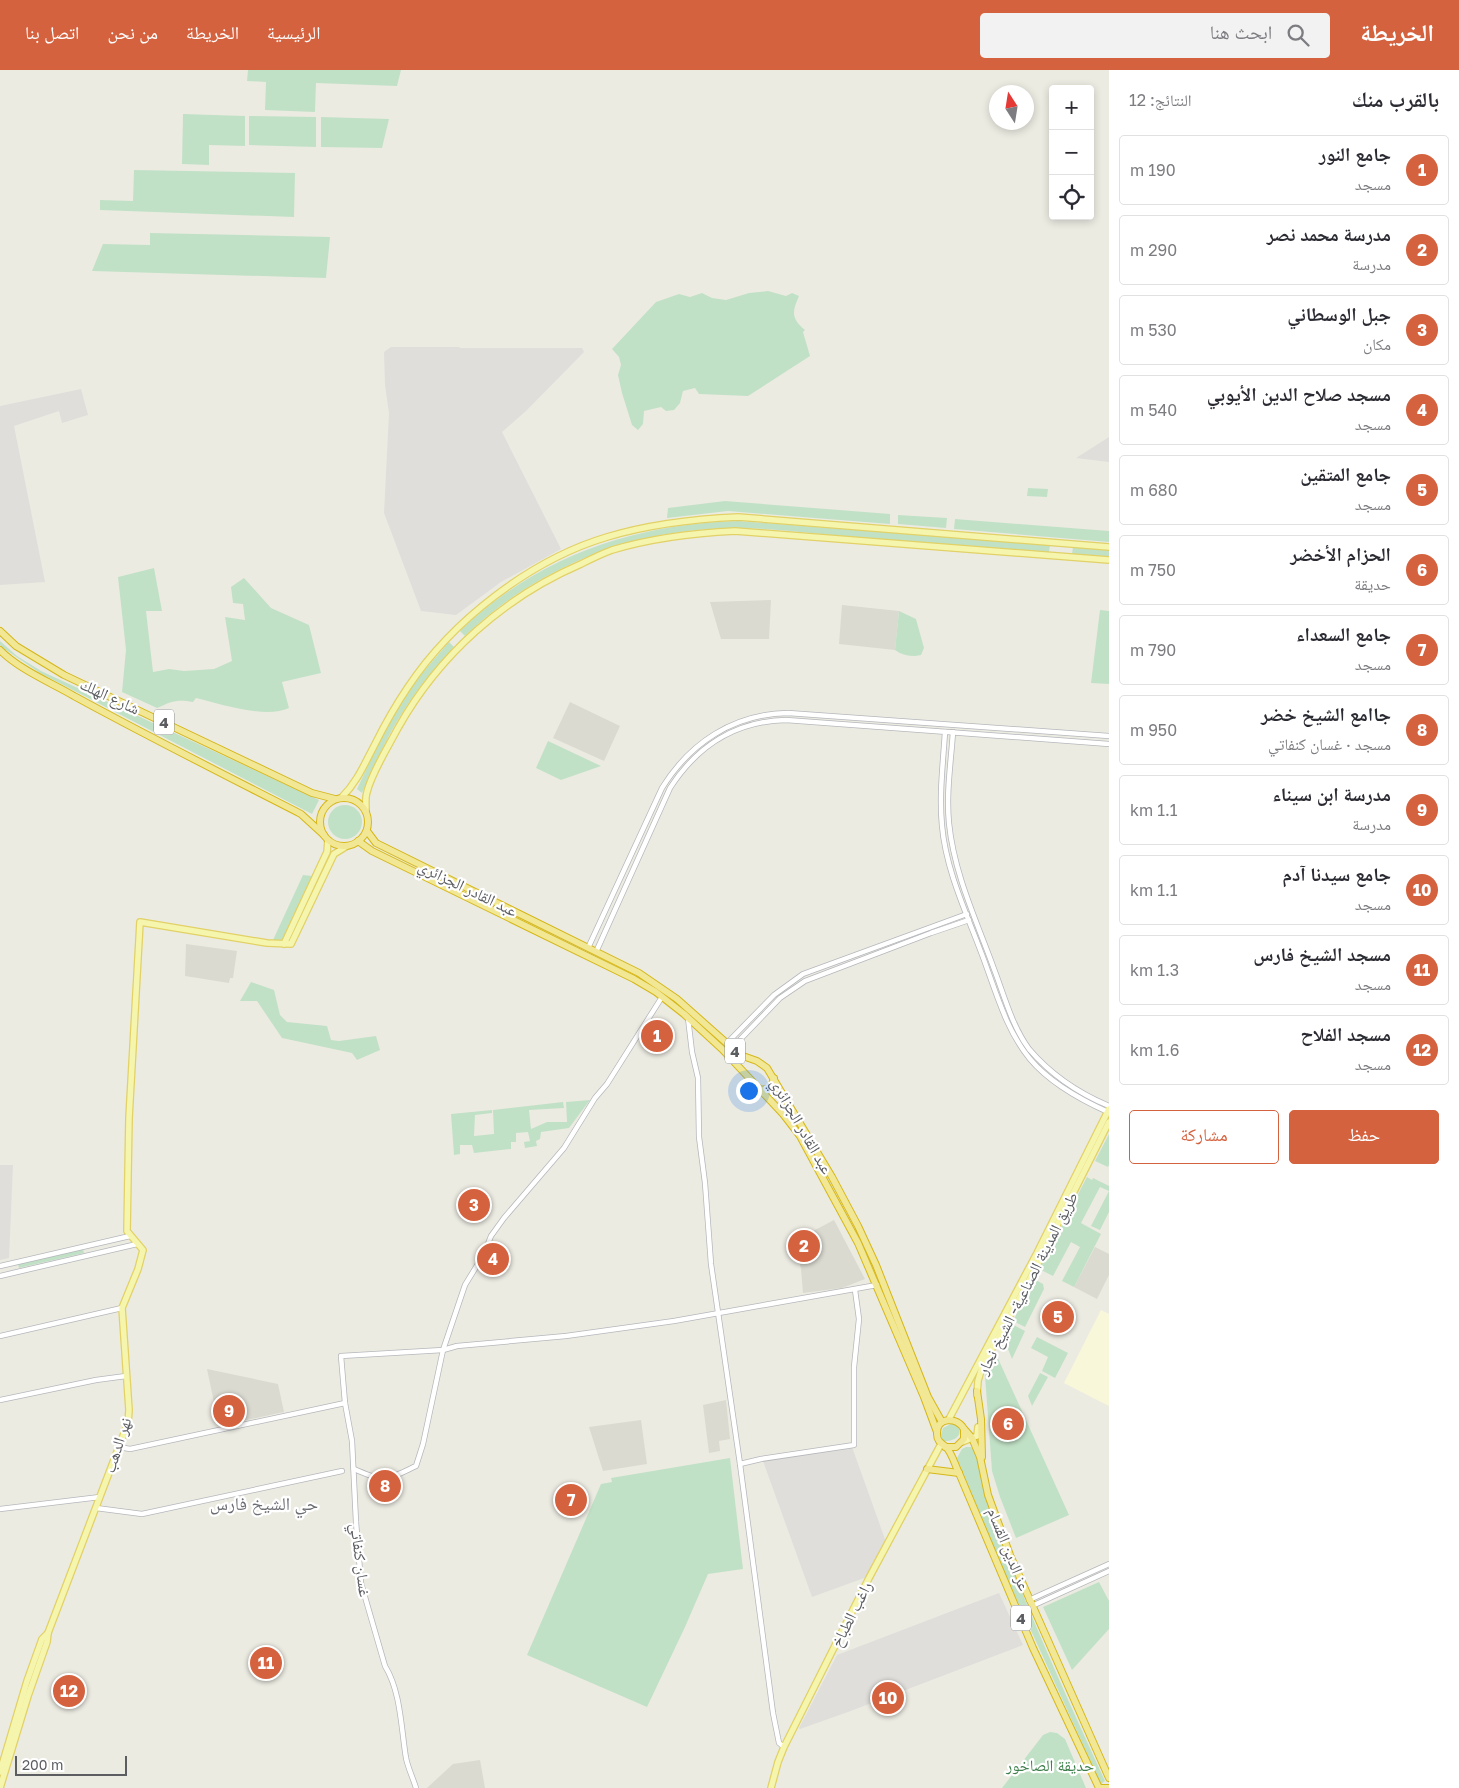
<!DOCTYPE html>
<html lang="ar">
<meta charset="utf-8">
<style>
:root{--surface:#fff;--page:#f2f2f3;--text:#2b2b33;--muted:#7c7c81;--line:#e1e1e2;--accent:#d5623f}
body{margin:0;font-family:"Golos Text","Noto Naskh Arabic",sans-serif;background:var(--page);color:var(--text);direction:rtl}
.controls{position:absolute;right:15px;top:15px;display:grid;overflow:hidden;border-radius:5px;box-shadow:0 2px 8px #0003}
.controls button{width:45px;height:45px;display:grid;place-items:center;padding:0;border:0;border-bottom:1px solid var(--line);background:var(--surface);color:var(--text);font:25px sans-serif}
.compass{position:absolute;left:989px;top:15px;width:45px;height:45px;border-radius:50%;background:var(--surface);box-shadow:0 2px 8px #0003;rotate:348deg}
.scale{position:absolute;left:15px;bottom:12px;width:112px;box-sizing:border-box;padding-left:5px;border:2px solid #5b5d61;border-top:0;font-size:14px;line-height:18px;white-space:nowrap;color:#5b5d61;-webkit-text-stroke:4px #fff;paint-order:stroke}
.you{position:absolute;left:748px;top:1020px;width:18px;height:18px;margin:-12px;border:4px solid #fff;border-radius:50%;background:#1a73e8;box-shadow:0 0 0 8px #1a73e833}
.badge{display:grid;place-items:center;width:32px;height:32px;border-radius:50%;background:var(--accent);color:#fff;font-size:16px;font-weight:700}
.pin{position:absolute;translate:-50% -50%;border:2px solid #fff;box-shadow:0 1px 5px #0006}
.list{margin:0;padding:0;list-style:none}
h2{display:flex;justify-content:space-between;align-items:center;height:65px;margin:0;padding:0 20px;font-size:21px}
h2 small{font-size:16px;font-weight:400;color:var(--muted)}
.list li{display:grid;grid-template-columns:32px 1fr auto;gap:15px;align-items:center;box-sizing:border-box;height:70px;margin:0 10px 10px;padding:0 10px;border:1px solid var(--line);border-radius:5px}
.list b{display:block;font-size:19px;white-space:nowrap}
.list p{margin:0;font-size:16px;white-space:nowrap;color:var(--muted)}
.list em{font-size:16px;font-style:normal;color:var(--muted)}
.actions{display:flex;gap:10px;padding:15px 20px}
.actions a{flex:1;padding:11px 0;border:1px solid var(--accent);border-radius:5px;text-align:center;font-size:18px;color:var(--accent)}
.actions .main{background:var(--accent);color:#fff}
.icon{flex:none;width:28px;height:28px;fill:none;stroke:currentColor;stroke-width:2;stroke-linecap:round;stroke-linejoin:round}
.map{position:relative;flex:none;width:1109px;height:1718px;overflow:hidden;direction:ltr}
header{display:flex;align-items:center;gap:30px;box-sizing:border-box;height:70px;padding:0 25px;background:var(--accent);color:#fff}
header strong{font-size:24px}
nav{display:flex;gap:28px;margin-inline-start:auto;font-size:18px}
.search{width:350px;height:45px;background:var(--page);display:flex;align-items:center;gap:12px;box-sizing:border-box;padding:0 18px;border-radius:5px;color:var(--muted);font-size:19px}
main{display:flex}
aside{flex:1;background:var(--surface)}
.map>svg:first-child{display:block}
.commercial{fill:#f9f7da}
.industrial{fill:#dfdeda}
.education{fill:#dbdad1}
.green{fill:#c1e1c6}
.lines{fill:none;stroke-linecap:round;stroke-linejoin:round}
.minor-casing{stroke:#b5b7bb;stroke-width:6}
.major-casing{stroke:#e1d166;stroke-width:8}
.highway-casing{stroke:#d5b719;stroke-width:8}
.minor{stroke:#fff;stroke-width:4.5}
.major{stroke:#f6f5ad;stroke-width:5.5}
.highway{stroke:#f1e794;stroke-width:6}
.labels{text-anchor:middle;dominant-baseline:central;stroke-width:4.5;stroke-linejoin:round;paint-order:stroke}
.shield{fill:#fff;stroke:#8c8e90;stroke-width:1}
.shield-label{font-size:15px;font-weight:bold;fill:#5b5d61}
.street-label{font-size:16px;fill:#5b5d61;stroke:#fff}
.park-label{font-size:16px;fill:#3d7e4a;stroke:#fff}
.neighbourhood-label{font-size:18px;fill:#6c6e73;stroke:#fff}
</style>
<header>
<strong>الخريطة</strong>
<div class="search"><svg class="icon" aria-label="search" viewBox="0 0 24 24"><circle cx="10" cy="10" r="6"/><path d="M15 15l6 6"/></svg>ابحث هنا</div>
<nav><a>الرئيسية</a><a>الخريطة</a><a>من نحن</a><a>اتصل بنا</a></nav>
</header>
<main>
<aside>
<h2>بالقرب منك<small>النتائج: 12</small></h2>
<ul class="list">
<li><span class="badge">1</span><div><b>جامع النور</b><p>مسجد</p></div><em>190 m</em></li>
<li><span class="badge">2</span><div><b>مدرسة محمد نصر</b><p>مدرسة</p></div><em>290 m</em></li>
<li><span class="badge">3</span><div><b>جبل الوسطاني</b><p>مكان</p></div><em>530 m</em></li>
<li><span class="badge">4</span><div><b>مسجد صلاح الدين الأيوبي</b><p>مسجد</p></div><em>540 m</em></li>
<li><span class="badge">5</span><div><b>جامع المتقين</b><p>مسجد</p></div><em>680 m</em></li>
<li><span class="badge">6</span><div><b>الحزام الأخضر</b><p>حديقة</p></div><em>750 m</em></li>
<li><span class="badge">7</span><div><b>جامع السعداء</b><p>مسجد</p></div><em>790 m</em></li>
<li><span class="badge">8</span><div><b>جاامع الشيخ خضر</b><p>مسجد · غسان كنفاتي</p></div><em>950 m</em></li>
<li><span class="badge">9</span><div><b>مدرسة ابن سيناء</b><p>مدرسة</p></div><em>1.1 km</em></li>
<li><span class="badge">10</span><div><b>جامع سيدنا آدم</b><p>مسجد</p></div><em>1.1 km</em></li>
<li><span class="badge">11</span><div><b>مسجد الشيخ فارس</b><p>مسجد</p></div><em>1.3 km</em></li>
<li><span class="badge">12</span><div><b>مسجد الفلاح</b><p>مسجد</p></div><em>1.6 km</em></li>
</ul>
<div class="actions"><a class="main">حفظ</a><a>مشاركة</a></div>
</aside>
<div class="map">
<svg width="1109" height="1718" viewBox="0 0 1109 1718">
<rect width="100%" height="100%" fill="#ecebe2"/>
<path class="commercial" d="M1101 1240 1109 1244V1336L1064 1313Z"/>
<g class="industrial">
<path d="M391 277H459L460 278H582L584 282 526 341 502 362 561 479 501 512 456 545 421 541 384 443 389 343 385 315 384 282Z"/>
<path d="M81 319 88 345 62 353 59 341 14 356 45 512 0 515V336Z"/>
<path d="M1109 367V392L1076 388Z"/>
<path d="M0 1095H13L9 1188 0 1190Z"/>
<path d="M852 1377 886 1472 867 1507 812 1527 763 1391Z"/>
<path d="M999 1523 1023 1575 848 1642 800 1659 799 1658 837 1585Z"/>
</g>
<g class="education">
<path d="M771 530 769 569H721L710 532Z"/>
<path d="M842 535 899 541 895 580 839 574Z"/>
<path d="M570 632 620 656 604 691 553 668Z"/>
<path d="M186 874 237 881 233 908H230L229 913 185 906Z"/>
<path d="M834 1150 865 1209 842 1218 803 1223 801 1199 794 1171Z"/>
<path d="M1095 1177 1109 1184V1205L1097 1229 1074 1217Z"/>
<path d="M207 1299 278 1314 284 1342 219 1356Z"/>
<path d="M726 1330 730 1369 719 1371 720 1381 709 1383 703 1335Z"/>
<path d="M641 1350 647 1394 603 1401 589 1357Z"/>
<path d="M480 1690 485 1718H427L453 1694Z"/>
</g>
<g class="green">
<path d="M248 0H401L397 16 316 13 315 42 265 40 266 12 247 11Z"/>
<path d="M183 44 245 46V76L209 75V95L182 94Z"/>
<path d="M249 46 316 47V77L249 75Z"/>
<path d="M321 47 389 49 382 78 321 77Z"/>
<path d="M134 100 295 103 294 147 100 140V130L133 131Z"/>
<path d="M150 163 330 167 326 208 92 201 103 174 150 175Z"/>
<path d="M768 221 786 226 792 223 799 226C792 242 791 248 805 260L803 262 810 286 748 326 699 324 695 318 683 321 680 333 674 340 666 341 661 337 644 341 643 354 638 360 632 355 622 323 618 305 621 295 619 287 612 279 656 232 679 224 690 227 702 223 712 228 726 230 749 223Z"/>
<path d="M1028 418 1048 419 1047 427 1027 426Z"/>
<path d="M725 431 890 444V454L728 441 667 448 668 438Z"/>
<path d="M898 445 947 448 946 458 898 454Z"/>
<path d="M955 449 1109 461V472L954 459Z"/>
<path d="M738 451 1050 475 1049 482C984 477 918 472 853 467 815 464 774 458 736 458 635 458 538 496 465 566L460 561C537 487 632 454 738 451Z"/>
<path d="M1073 477 1109 480V487L1072 484Z"/>
<path d="M154 498 162 541H146L153 602 169 599 184 601 214 599 232 591 225 547 245 550 243 534 233 533 231 517 244 508 271 538 309 555 321 603 282 612 289 638C266 649 220 634 196 628L193 632C177 629 172 631 157 638L122 622 126 580 118 507Z"/>
<path d="M1100 540 1109 541V614L1091 613Z"/>
<path d="M899 541 916 549 924 578 921 585C912 587 903 586 895 580Z"/>
<path d="M0 571 17 586 41 601 319 730 312 744 40 603 3 578 0 575Z"/>
<path d="M449 572 454 577C437 596 420 615 406 637 388 664 375 693 362 723L357 719 386 658 399 636 412 615Z"/>
<path d="M548 671 601 696 561 710 536 698Z"/>
<circle cx="345" cy="752" r="17"/>
<path d="M303 805 312 806 282 872 273 870Z"/>
<path d="M251 912 274 920 280 945 287 952 327 956 331 970 339 971 376 966 380 980 357 990 352 983 282 968 257 931H240Z"/>
<path d="M590 1030 569 1058 541 1062 540 1069 536 1071 537 1076 525 1078 524 1072 530 1071 528 1062 516 1063V1072H511V1079L474 1083 472 1075H460V1084L454 1085 451 1044 492 1040V1043L475 1045 474 1066 494 1064 493 1040 563 1032 564 1038 529 1040 531 1059 547 1052H567L566 1032Z"/>
<path d="M1109 1064V1095L1108 1097 1095 1091Z"/>
<path d="M1087 1107 1092 1110 1093 1108 1109 1116V1142L1100 1160 1091 1156 1109 1121 1100 1117 1081 1153 1101 1164 1074 1217 1062 1211 1080 1177 1071 1172 1053 1206 1039 1199Z"/>
<path d="M83 1179 84 1183 19 1198 18 1194Z"/>
<path d="M1034 1209 1043 1214 1044 1219 1025 1257 1013 1251Z"/>
<path d="M1012 1254 1025 1261 1012 1289 1004 1269Z"/>
<path d="M1037 1267 1068 1283 1055 1308 1042 1301 1048 1287 1031 1278Z"/>
<path d="M996 1284 1069 1445 1016 1468 1000 1427 992 1401 985 1306Z"/>
<path d="M1040 1303 1048 1307 1032 1336 1028 1326Z"/>
<path d="M953 1353 957 1354C965 1365 954 1372 943 1371L941 1365 943 1358Z"/>
<path d="M966 1377H971L977 1383C980 1422 996 1456 1010 1492 1039 1566 1072 1639 1105 1711L1101 1714 1007 1508 957 1388 962 1379Z"/>
<path d="M730 1388 743 1499 708 1504 685 1557 647 1637 527 1585 601 1414 612 1412 611 1408Z"/>
<path d="M1099 1512 1109 1531V1559L1072 1600 1043 1537Z"/>
<path d="M1050 1662 1057 1663 1065 1669 1086 1718H1002L1043 1665Z"/>
</g>
<g class="lines">
<g class="minor-casing">
<g id="minor">
<path d="M945 662C943 693 939 725 942 756 946 800 966 842 981 882 995 918 1005 959 1030 989 1050 1013 1079 1029 1108 1042"/>
<path d="M953 662C951 692 946 723 949 753 954 804 977 852 994 899 1004 925 1012 956 1029 979 1051 1005 1078 1023 1109 1036"/>
<path d="M588 878 662 718C690 673 733 644 788 643L1109 666"/>
<path d="M596 882 670 718C697 676 736 651 786 650L1109 674"/>
<path d="M688 948 692 982 698 1008 699 1067 705 1113 711 1194 740 1394 761 1389 854 1375V1297L859 1249 855 1220"/>
<path d="M727 973 774 925 803 904 967 844"/>
<path d="M732 978 780 928 805 911 931 863 969 850"/>
<path d="M0 1196 130 1166"/>
<path d="M0 1206 137 1174"/>
<path d="M0 1266 122 1238"/>
<path d="M0 1330 96 1310 126 1306"/>
<path d="M119 1377 130 1379 345 1333"/>
<path d="M740 1394 773 1643 779 1673 784 1677"/>
<path d="M354 1399C385 1413 386 1410 416 1396L423 1374 443 1280 465 1215 484 1184 491 1166 504 1148 564 1078 595 1028 607 1014 662 927"/>
<path d="M96 1438 142 1444 342 1401"/>
<path d="M0 1439 100 1427"/>
<path d="M1029 1530 1109 1494"/>
<path d="M1032 1536 1109 1501"/>
<path d="M416 1718C413 1708 408 1698 406 1688 401 1658 401 1622 385 1596L361 1513 356 1452 352 1371 345 1333 341 1286 443 1280 457 1276 566 1266 674 1251 877 1215"/>
</g>
</g>
<g class="major-casing">
<g id="major">
<path d="M342 727C357 712 364 695 374 676 384 656 395 636 408 617 452 551 530 490 607 467 650 454 694 449 738 447L1109 477"/>
<path d="M366 741C366 735 365 728 367 722 372 702 388 677 398 658 439 585 504 527 581 494 591 489 601 484 612 480 652 468 693 463 735 461L1109 490"/>
<path d="M284 874 327 782 328 770"/>
<path d="M977 1325 978 1311 982 1297 1033 1203 1109 1052"/>
<path d="M949 1349 1037 1183 1109 1039"/>
<path d="M962 1372 977 1366 978 1357"/>
<path d="M0 1702 27 1611 42 1569 48 1563"/>
<path d="M0 1718 28 1626 47 1572 48 1563 128 1353 129 1340 122 1238 138 1199 143 1180 127 1161 129 1048 140 852 267 873 291 874 334 784 347 776"/>
<path d="M771 1718 778 1692 784 1677 869 1508 941 1374"/>
</g>
</g>
<g class="highway-casing">
<g id="highway">
<path d="M0 561 16 576 64 605 312 723 335 729"/>
<path d="M0 580C20 600 50 612 74 626 149 667 225 705 301 744L324 765"/>
<circle cx="344" cy="752" r="24"/>
<path d="M367 761 376 773 639 903 677 929 740 985 757 991 767 998 832 1107 858 1156 876 1195 928 1327 942 1352"/>
<path d="M358 771 372 781 634 909 656 922 684 944 722 979 783 1044 800 1066 858 1173 924 1327 937 1362"/>
<path d="M761 1020 771 1018 774 1008"/>
<path d="M977 1321 981 1349 982 1387"/>
<path d="M965 1360 972 1368 980 1387 988 1425 1010 1485 1109 1708"/>
<path d="M945 1377H956L964 1369V1359C957 1346 936 1347 937 1364 937 1371 941 1373 946 1377 952 1383 955 1395 959 1403L1033 1578 1099 1718"/>
<path d="M927 1399 959 1403"/>
<path d="M1100 1718H1108"/>
</g>
</g>
<use href="#minor" class="minor"/>
<use href="#major" class="major"/>
<use href="#highway" class="highway"/>
</g>
<g class="labels">
<g class="shield">
<rect x="154" y="639.5" width="20" height="25" rx="4"/>
<rect x="725" y="968.5" width="20" height="25" rx="4"/>
<rect x="1011" y="1535.5" width="20" height="25" rx="4"/>
</g>
<g class="shield-label">
<text x="164" y="652">4</text>
<text x="735" y="981">4</text>
<text x="1021" y="1548">4</text>
</g>
<g class="street-label">
<text transform="translate(110 626) rotate(25)">شارع الهلك</text>
<text transform="translate(468 818) rotate(26)">عبد القادر الجزائري</text>
<text transform="translate(802 1056) rotate(60)">عبد القادر الجزائري</text>
<text transform="translate(1027 1213) rotate(-63)">طريق المدينة الصناعية- الشيخ نجار</text>
<text transform="translate(117 1375) rotate(-72)">نهر الدهب</text>
<text transform="translate(1009 1479) rotate(68)">عز الدين القسام</text>
<text transform="translate(361 1490) rotate(83)">غسان كنفاتي</text>
<text transform="translate(851 1544) rotate(-63)">راغب الطباخ</text>
</g>
<g class="park-label">
<text x="1050" y="1695">حديقة الصاخور</text>
</g>
<g class="neighbourhood-label">
<text x="264" y="1433">حي الشيخ فارس</text>
</g>
</g>
</svg>
<div class="controls">
<button>+</button>
<button>−</button>
<button><svg class="icon" aria-label="locate" viewBox="0 0 24 24"><circle cx="12" cy="12" r="6"/><path d="M12 2v4M12 18v4M2 12h4M18 12h4"/></svg></button>
</div>
<svg class="compass" viewBox="-18 -18 36 36"><path d="M0-13l5 13h-10z" fill="#e53935"/><path d="M0 13l5-13h-10z" fill="#7c7c81"/></svg>
<div class="scale">200 m</div>
<div class="you"></div>
<div class="pin badge" style="left:657px;top:966px">1</div>
<div class="pin badge" style="left:804px;top:1176px">2</div>
<div class="pin badge" style="left:474px;top:1135px">3</div>
<div class="pin badge" style="left:493px;top:1189px">4</div>
<div class="pin badge" style="left:1058px;top:1247px">5</div>
<div class="pin badge" style="left:1008px;top:1354px">6</div>
<div class="pin badge" style="left:571px;top:1430px">7</div>
<div class="pin badge" style="left:385px;top:1416px">8</div>
<div class="pin badge" style="left:229px;top:1341px">9</div>
<div class="pin badge" style="left:888px;top:1628px">10</div>
<div class="pin badge" style="left:266px;top:1593px">11</div>
<div class="pin badge" style="left:69px;top:1621px">12</div>
</div>
</main>
